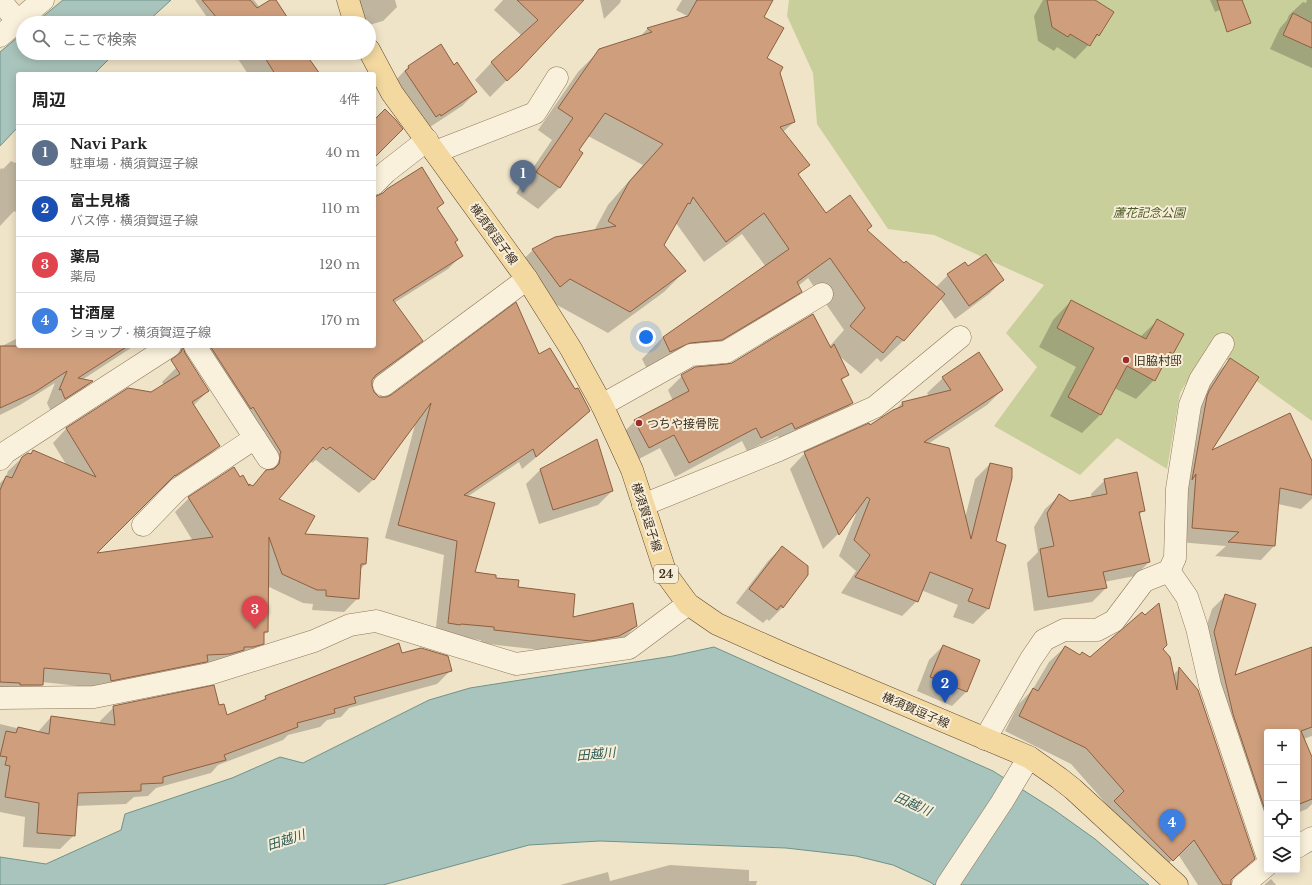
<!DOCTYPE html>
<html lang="ja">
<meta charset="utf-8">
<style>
:root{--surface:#fff;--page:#f2f2f2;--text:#222;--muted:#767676;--line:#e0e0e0;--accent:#9e2a2b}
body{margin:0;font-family:"Libre Baskerville","Noto Sans JP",serif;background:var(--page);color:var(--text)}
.controls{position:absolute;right:12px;bottom:12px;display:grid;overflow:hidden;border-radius:4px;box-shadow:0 2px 10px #0003}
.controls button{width:36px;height:36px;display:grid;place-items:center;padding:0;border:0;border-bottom:1px solid var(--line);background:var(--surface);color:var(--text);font:20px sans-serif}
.you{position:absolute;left:646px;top:337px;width:14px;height:14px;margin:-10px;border:3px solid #fff;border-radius:50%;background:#1a73e8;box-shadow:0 0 0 6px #1a73e833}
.badge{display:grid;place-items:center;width:26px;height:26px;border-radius:50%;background:var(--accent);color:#fff;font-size:13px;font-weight:700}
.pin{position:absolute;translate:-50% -33px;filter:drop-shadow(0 1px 2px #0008)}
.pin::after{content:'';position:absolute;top:21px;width:14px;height:12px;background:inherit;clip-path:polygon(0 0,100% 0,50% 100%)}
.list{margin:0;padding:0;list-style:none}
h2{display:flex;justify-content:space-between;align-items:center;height:52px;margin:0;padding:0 16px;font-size:17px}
h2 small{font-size:13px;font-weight:400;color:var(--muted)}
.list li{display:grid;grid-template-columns:26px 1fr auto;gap:12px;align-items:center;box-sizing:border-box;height:56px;padding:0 16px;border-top:1px solid var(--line)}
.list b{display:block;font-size:15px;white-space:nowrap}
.list p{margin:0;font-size:13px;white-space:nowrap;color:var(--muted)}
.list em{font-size:13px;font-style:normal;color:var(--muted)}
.icon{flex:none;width:22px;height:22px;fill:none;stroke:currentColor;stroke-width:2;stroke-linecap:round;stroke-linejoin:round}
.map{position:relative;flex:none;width:1312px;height:885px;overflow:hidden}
.search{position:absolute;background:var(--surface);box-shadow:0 2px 10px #0003;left:16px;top:16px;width:360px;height:44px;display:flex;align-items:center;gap:10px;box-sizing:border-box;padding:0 14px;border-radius:22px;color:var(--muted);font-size:15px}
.panel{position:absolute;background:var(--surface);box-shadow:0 2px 10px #0003;left:16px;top:72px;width:360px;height:276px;border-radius:4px}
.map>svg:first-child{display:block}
.green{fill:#c9cf9b}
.water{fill:#a9c4bc;stroke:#6f938a}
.shadow{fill:#0003}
.building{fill:#cf9f7d;stroke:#8d5f41}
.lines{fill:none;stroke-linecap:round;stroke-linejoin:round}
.minor-casing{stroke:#8d765c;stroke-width:23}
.major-casing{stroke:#5b4430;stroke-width:23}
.minor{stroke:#faf1dc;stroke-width:22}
.major{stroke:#f3d9a0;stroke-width:22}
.poi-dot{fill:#9e2a2b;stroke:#f7eed8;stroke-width:1.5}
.labels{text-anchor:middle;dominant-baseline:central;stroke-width:4;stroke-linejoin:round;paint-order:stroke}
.shield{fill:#f7eed8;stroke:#756857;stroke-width:1}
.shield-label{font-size:11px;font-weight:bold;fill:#3d2e20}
.park-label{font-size:12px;font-style:italic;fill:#4d5a26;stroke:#f7eed8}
.street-label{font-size:12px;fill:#3d2e20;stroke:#f7eed8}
.poi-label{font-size:12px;fill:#3d2e20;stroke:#f7eed8;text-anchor:start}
.water-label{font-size:13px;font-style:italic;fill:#2f5d5a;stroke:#f7eed8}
</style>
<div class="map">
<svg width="1312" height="885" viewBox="0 0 1312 885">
<rect width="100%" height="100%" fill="#f0e4c8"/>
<path class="green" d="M789 0H1312V421L1216 352 1207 349 1180 393 1167 469 1117 438 1080 475 994 426 1037 367 1006 333 1044 285 934 235 888 229 817 124 813 73 787 16Z"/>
<g class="water">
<path d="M63 0H171L146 23H35Z"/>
<path d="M23 33V53H115L94 74H18V127L0 146V52Z"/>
<path d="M714 647 799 685 993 771 1053 809 1095 839 1149 885H934L930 882 893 865 856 856 786 848 600 841 529 845 383 885H0V857L46 864 121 830 125 814 232 778 280 757 303 763 429 700 470 688 673 656Z"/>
</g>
<g class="shadow">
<path d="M195 0H254L260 8 272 0H275L290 23H211Z"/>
<path d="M346 0H395L397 7 383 21 369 25V23H352Z"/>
<path d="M503 0H583L518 69 490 97 475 80 491 63 522 36 494 10Z"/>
<path d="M600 0H621L620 3 604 19Z"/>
<path d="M682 0H772L762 17 766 59 779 73 794 122 783 132 808 165 798 175 826 214 871 226 867 230 904 264 935 288 948 275 968 268 1003 280 989 294 955 319 940 298 903 341 881 362 877 358 861 374 838 355 848 374 841 381 852 403 838 417 781 442 778 436 747 451 742 441 675 477 660 448 635 461 621 435 635 421 673 401 668 390 682 376 727 365 829 347 844 330 808 278 798 286 800 292 779 313 700 361 649 373 642 359 663 337 766 267 742 234 704 262 676 223 663 245 685 271 664 292 608 333 548 300 511 271 533 250 555 238 594 231 608 205 643 165 588 136 578 151 559 188 538 209 516 193 552 140 538 130 578 72 600 50 639 38 647 29 689 17 676 10Z"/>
<path d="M1043 0H1093L1098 35 1075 59 1057 47 1054 51 1038 41 1034 16Z"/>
<path d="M1210 0H1244L1215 12Z"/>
<path d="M1307 0H1312V68L1270 49 1280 28 1287 20 1289 15 1303 2 1306 3Z"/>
<path d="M440 45 454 66 476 92 462 106 427 129 395 81 408 67Z"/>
<path d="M234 53H304L318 74H248Z"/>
<path d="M18 160V213L14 211 0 226V170L1 168 3 169 11 161 15 163Z"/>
<path d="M374 198 442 203 437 209 462 255 448 269 394 303 422 341 408 354 371 381 373 393 379 398H386L539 356 589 411 575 425 522 469 519 462 467 497 474 573 495 579 517 588 571 618 636 626 622 640 577 654 480 643 481 640 435 636 444 555 385 538 416 421 373 480 359 493 316 460 312 463 310 461 277 499 304 535 365 564 360 570 358 598 344 612 312 610 313 604 303 603 267 586V632L263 635V643L249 657 97 688 42 682V685L28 698H0V483L6 477 8 471 23 457 30 455 33 451 67 466 53 443 66 429 129 389 152 393 164 385 162 382 176 368 208 391 193 406 219 446 205 460 161 489 95 554 193 541 175 512 189 498 240 478 249 486 251 487 267 471 266 469 268 467 196 359 210 346H374Z"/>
<path d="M1071 301 1140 337 1157 321 1183 334 1172 354 1163 363 1154 380 1136 399 1114 388 1101 414 1082 433 1050 416 1076 367 1039 347 1053 320Z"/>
<path d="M18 338V346H134L82 380 91 382 78 394 51 412 47 403 55 383 20 405 0 415V347Z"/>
<path d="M979 354 1002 390 987 405 928 444 965 518 975 479 990 464 995 542 1005 545 988 609 973 624 953 617 958 605 921 590 917 601 902 616 841 593 856 571 839 556 856 514 854 513 838 534 823 549 790 469 805 453 870 426 895 410 902 403 929 396 927 393 943 378Z"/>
<path d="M1230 360 1209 453 1312 463V499L1301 509 1278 504 1274 546 1261 560 1215 556 1226 546 1178 542 1194 411 1217 373Z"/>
<path d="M597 441 612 491 598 505 539 524 526 484 540 470Z"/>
<path d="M1105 480 1144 510 1139 515 1149 562 1135 576 1104 582 1106 588 1092 602 1034 611 1027 563 1038 552 1034 527 1045 509 1059 496 1070 502 1092 498 1091 494Z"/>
<path d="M782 547 783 607 769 621 767 619 763 623 736 603 768 561Z"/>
<path d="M1226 595 1233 677 1312 648V736L1303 739 1312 771V804L1307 809 1297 813V732H1267V848L1200 646 1212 609Z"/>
<path d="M943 646 979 661 966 692 952 706 917 691 929 660Z"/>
<path d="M1065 647 1079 656 1090 658 1162 649 1173 675 1179 669 1253 859 1230 881V885H1198L1178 854 1157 875 1100 817 1109 807 1071 764 1005 731 1018 705 1033 689 1049 662Z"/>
<path d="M401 654 451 670 437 684 349 708 341 717 327 720 320 727 288 735 283 740 218 765 211 773 156 788 148 796 134 797 126 804 76 806 74 835 60 849 23 847 25 817 0 812V724L37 733 51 717 100 724V721L114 707H219L226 716 260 703 266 697Z"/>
<path d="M670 865 749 870V881H757L756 885H560L608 872 610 881Z"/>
<path d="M1271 879 1276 885H1264Z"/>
</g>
<g class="building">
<path d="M202 0H250L257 8 270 0H276L291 23H221Z"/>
<path d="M517 0H584L519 70 507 81 491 62 538 20Z"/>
<path d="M697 0H773L764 17 784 28 767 58 783 67 780 73 795 122 780 127 810 165 798 174 826 213 850 195 872 226 867 230 904 263 906 261 945 294 904 341 897 336 883 353 850 326 865 308 830 258 797 282 802 292 722 340 690 343 670 352 663 337 789 249 764 213 726 242 693 197 690 204 688 203 664 245 686 271 630 312 570 279 560 287 532 249 555 237 616 226 608 221 629 182 663 144 605 113 579 150 583 153 560 188 536 172 573 118 558 108 599 49 652 32 647 28 688 16Z"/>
<path d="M1047 0H1095L1114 12 1099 36 1097 34 1090 46 1070 34 1068 37 1052 27Z"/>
<path d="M1217 0H1242L1251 23 1227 32Z"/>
<path d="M1293 13 1312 23V48L1283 35Z"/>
<path d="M441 44 454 65 457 62 477 92 441 116 440 114 436 117 405 71 409 68 408 66Z"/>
<path d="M262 53H305L320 74H275Z"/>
<path d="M385 109 396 120 403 129 374 158V120Z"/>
<path d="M422 167 444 203 437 208 458 240 455 242 463 256 393 300 423 341 376 375 372 380V386L374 392 379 397H386L391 395 516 302 539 354 550 348 575 389 578 388 590 411 536 457 533 449 464 495 495 503 475 572 496 575V578L519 580 518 587 575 594 573 617 633 603 637 626 619 636 591 641 494 630V627L461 624 460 625 448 623 457 541 398 525 431 403 374 480 330 447 326 450 323 447 279 499 315 516 305 534 368 538 366 564H361L359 599 326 596V590H317L282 574 269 537 268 632H264V644L253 647H244V650L230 654 207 655 208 661 206 662 111 681 110 674 44 668 43 685H20V683L0 682V490L6 476 12 478 22 457 28 453 31 454 33 450 96 477 66 428 128 388 151 392 180 374 171 360 181 352 183 346 185 353 209 391 192 402 220 446 175 476V475L97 553 213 537 188 497 234 467 240 477 243 475 249 486V484L253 486 266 470 274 469 279 464 280 458V454L281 452 253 407 251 409 210 346H374V197L383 193 387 189Z"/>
<path d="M986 254 1004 280 969 306 947 274 965 262 968 266Z"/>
<path d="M1071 300 1146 339 1157 319 1184 334 1173 354 1170 352 1155 381 1127 366 1101 415 1068 397 1094 348 1057 328Z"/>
<path d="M813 314 831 348 834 344 849 375 841 379 853 403 795 429 792 423 761 438 756 428 689 463 674 435 649 448 634 420 689 391 681 375 695 367 727 364 732 363Z"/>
<path d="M0 346H128L78 378 93 381 65 399 61 389 59 390 67 371 35 392 0 408Z"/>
<path d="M979 352 1003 390 924 442 949 448 971 539 990 463 1012 468V478L996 541 1006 545 989 609 968 601 973 589 930 572 918 602 855 577 870 555 854 540 870 499 867 497 839 535 804 452 869 423 870 425 893 410 903 406 902 402 951 390 942 377Z"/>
<path d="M1230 358 1259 377 1212 450 1290 413 1312 461V495L1280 488 1275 546 1228 542 1239 532 1192 528 1196 474 1192 480 1207 396 1209 391Z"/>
<path d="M597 439 613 491 553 510 540 469Z"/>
<path d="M1137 472 1145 511 1139 512 1150 562 1103 572 1107 588 1048 597 1040 549 1054 546 1047 513 1059 494 1070 501 1107 494 1104 479Z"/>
<path d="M782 546 808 566V575L783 608 781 605 777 610 749 589Z"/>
<path d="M1225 594 1256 604 1235 675 1312 647V727L1301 731 1312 757V799L1297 805V732H1267V816L1233 714 1214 632Z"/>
<path d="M1159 603 1167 645 1163 649 1170 657 1177 690 1179 667 1198 690 1255 859 1235 876 1231 880V885H1223L1194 840 1173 861 1114 801 1124 791 1086 748 1019 716 1033 688 1038 691 1065 646 1080 655 1082 652 1090 657 1142 612 1145 615Z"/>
<path d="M399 643 402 653 421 648 448 656 452 671 354 697 356 703 334 709 335 713 297 723 298 727 224 755 226 760 163 777V783L141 784V791L78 793 75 836 37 833 39 803 5 797 10 766 5 765 7 757 0 756 6 731 16 733 18 727 49 734 51 716 115 725 113 706 214 685 219 705 224 704 227 715 266 699 265 696Z"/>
<path d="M943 645 980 660 967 692 930 677Z"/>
</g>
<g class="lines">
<g class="minor-casing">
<g id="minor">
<path d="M0 0 17 21"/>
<path d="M0 36 43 0"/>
<path d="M435 152 535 113 557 78"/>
<path d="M374 184 386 172 427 140"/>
<path d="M195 346 268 458"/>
<path d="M384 385 527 279"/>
<path d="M602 405 691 355 726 352 822 294"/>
<path d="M0 459 6 452 170 346"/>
<path d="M643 505 779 450 875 407 960 337"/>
<path d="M143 525 178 489 255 438"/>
<path d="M1169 571 1187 597 1197 628 1210 685 1267 855"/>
<path d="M0 698 94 697 209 674 314 641 350 625 376 621 516 664 629 648 688 604"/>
<path d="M985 739 1031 659 1044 640 1064 630H1097L1114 621 1144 581 1169 571 1175 558 1177 489 1190 405 1200 380 1223 344"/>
<path d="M1297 847 1312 838"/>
<path d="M947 885 1002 802 1029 757"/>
<path d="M1243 885 1267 865"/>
</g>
</g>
<g class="major-casing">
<g id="major">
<path d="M348 0 355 23"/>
<path d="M369 50 392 93 527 279 571 349 602 405 632 470 666 574 688 604 717 624 782 653 1029 757 1059 778 1073 789 1177 885"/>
</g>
</g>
<use href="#minor" class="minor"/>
<use href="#major" class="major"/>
</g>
<g class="poi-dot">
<circle cx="1126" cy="360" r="4"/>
<circle cx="639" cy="423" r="4"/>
</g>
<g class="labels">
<rect class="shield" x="654" y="565" width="24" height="18" rx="3"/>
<g class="shield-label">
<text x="666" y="574">24</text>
</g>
<g class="park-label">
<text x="1149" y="212">蘆花記念公園</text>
</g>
<g class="street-label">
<text transform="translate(494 234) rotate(54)">横須賀逗子線</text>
<text transform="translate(647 517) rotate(72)">横須賀逗子線</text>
<text transform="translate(916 710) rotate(23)">横須賀逗子線</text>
</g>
<g class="poi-label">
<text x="1134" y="360">旧脇村邸</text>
<text x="647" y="423">つちや接骨院</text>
</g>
<g class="water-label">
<text transform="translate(596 754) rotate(-5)">田越川</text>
<text transform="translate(913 804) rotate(24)">田越川</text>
<text transform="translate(286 840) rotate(-18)">田越川</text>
</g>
</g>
</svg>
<div class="controls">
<button>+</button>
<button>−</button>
<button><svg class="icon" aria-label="locate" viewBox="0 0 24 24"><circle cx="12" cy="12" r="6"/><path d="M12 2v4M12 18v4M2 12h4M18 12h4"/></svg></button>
<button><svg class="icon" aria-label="layers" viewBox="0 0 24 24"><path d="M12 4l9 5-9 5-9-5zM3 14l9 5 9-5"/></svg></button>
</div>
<div class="you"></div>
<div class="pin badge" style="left:523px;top:193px;background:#5c6f8a">1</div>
<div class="pin badge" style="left:945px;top:703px;background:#1a4fb4">2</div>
<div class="pin badge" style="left:255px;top:629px;background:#e0444e">3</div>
<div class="pin badge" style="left:1172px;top:842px;background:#3f7fe0">4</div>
<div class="search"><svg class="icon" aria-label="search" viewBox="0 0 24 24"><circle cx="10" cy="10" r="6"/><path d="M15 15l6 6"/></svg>ここで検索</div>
<section class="panel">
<h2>周辺<small>4件</small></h2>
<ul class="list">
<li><span class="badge" style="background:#5c6f8a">1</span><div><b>Navi Park</b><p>駐車場 · 横須賀逗子線</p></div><em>40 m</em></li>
<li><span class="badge" style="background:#1a4fb4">2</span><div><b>富士見橋</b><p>バス停 · 横須賀逗子線</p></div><em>110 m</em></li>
<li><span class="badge" style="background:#e0444e">3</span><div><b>薬局</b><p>薬局</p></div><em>120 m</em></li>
<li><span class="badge" style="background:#3f7fe0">4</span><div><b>甘酒屋</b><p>ショップ · 横須賀逗子線</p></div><em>170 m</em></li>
</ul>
</section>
</div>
